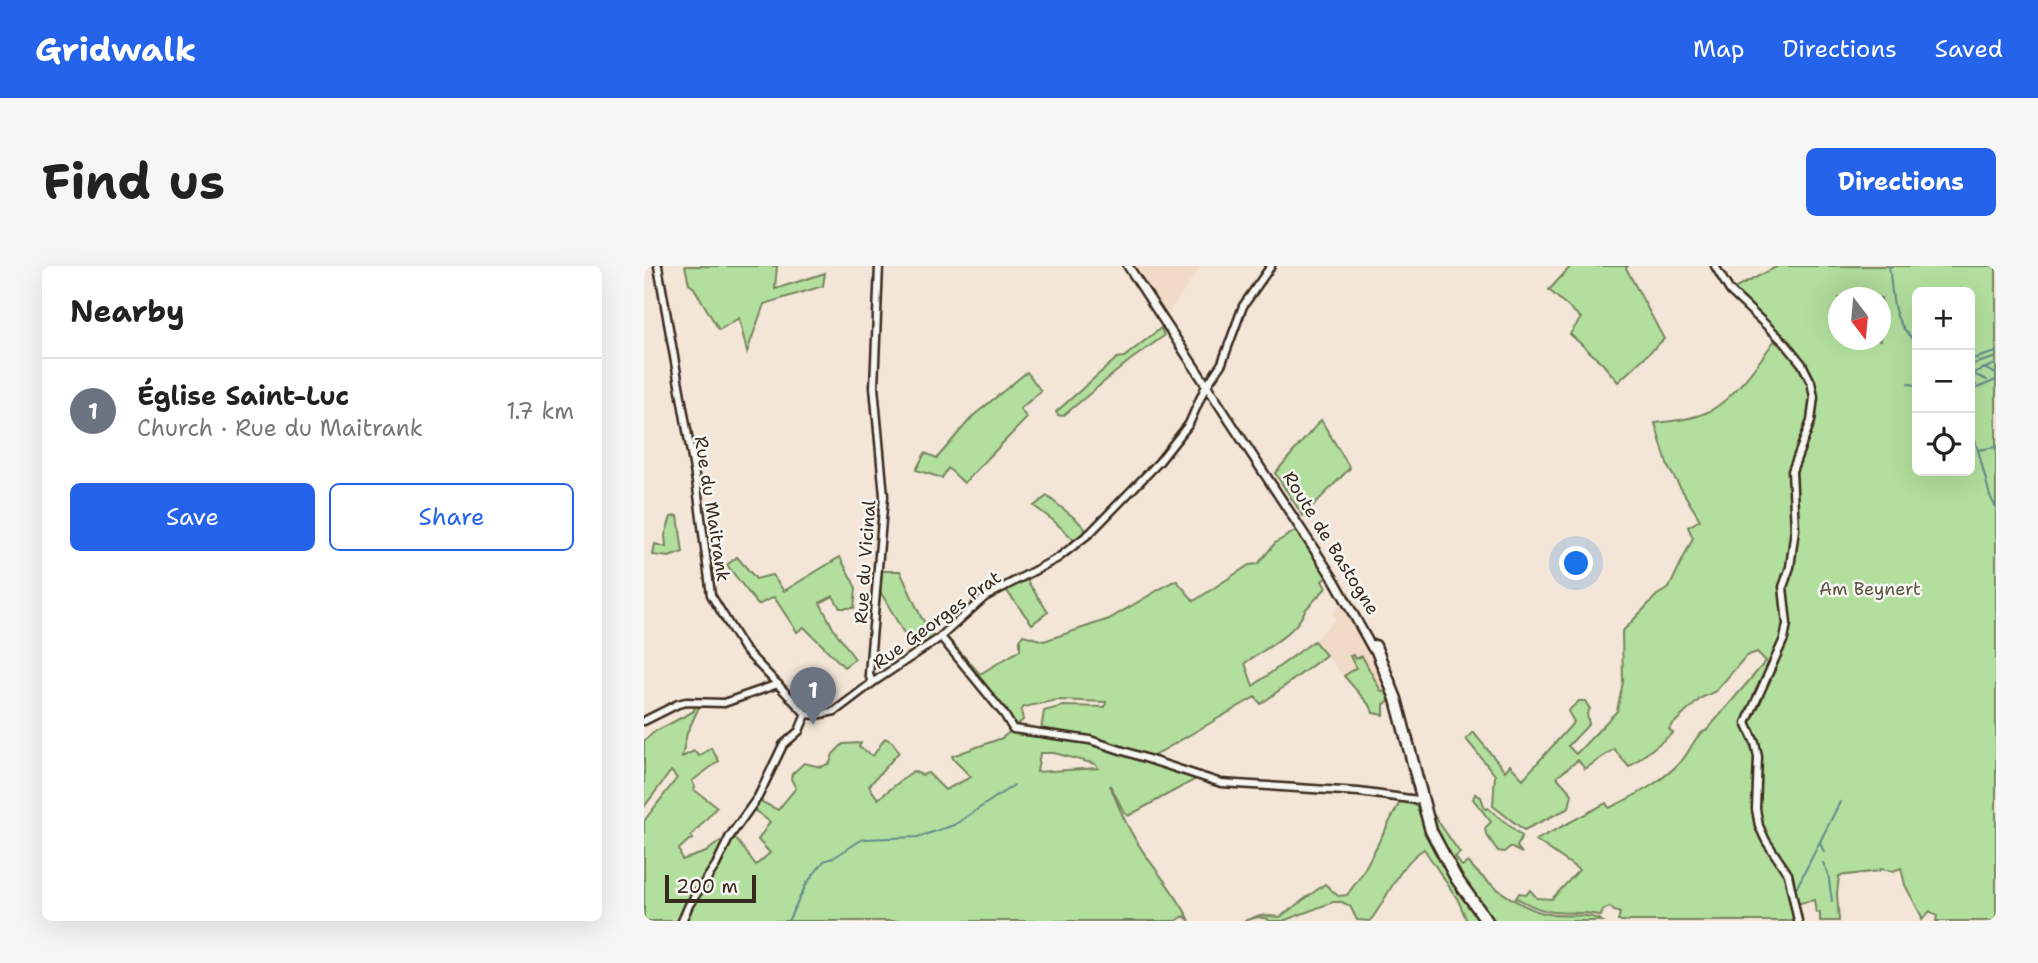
<!DOCTYPE html>
<meta charset="utf-8">
<style>
:root{--surface:#fff;--page:#f6f6f6;--text:#222;--muted:#767676;--line:#e0e0e0;--accent:#2563eb}
body{margin:0;font-family:"Shantell Sans",sans-serif;background:var(--page);color:var(--text)}
.controls{position:absolute;right:21px;top:21px;display:grid;overflow:hidden;border-radius:10px;box-shadow:0 7px 28px #0002}
.controls button{width:63px;height:63px;display:grid;place-items:center;padding:0;border:0;border-bottom:2px solid var(--line);background:var(--surface);color:var(--text);font:35px sans-serif}
.compass{position:absolute;left:1184px;top:21px;width:63px;height:63px;border-radius:50%;background:var(--surface);box-shadow:0 7px 28px #0002;rotate:164deg}
.scale{position:absolute;left:21px;bottom:18px;width:91px;box-sizing:border-box;padding-left:7px;border:4px solid #3b2a1e;border-top:0;font-size:19px;line-height:24px;white-space:nowrap;color:#3b2a1e;-webkit-text-stroke:5px #f6f6f2;paint-order:stroke}
.you{position:absolute;left:933px;top:298px;width:24px;height:24px;margin:-18px;border:5px solid #fff;border-radius:50%;background:#1a73e8;box-shadow:0 0 0 10px #1a73e833}
.badge{display:grid;place-items:center;width:46px;height:46px;border-radius:50%;background:var(--accent);color:#fff;font-size:23px;font-weight:700}
.pin{position:absolute;translate:-50% -58px;filter:drop-shadow(0 2px 4px #0008)}
.pin::after{content:'';position:absolute;top:37px;width:24px;height:21px;background:inherit;clip-path:polygon(0 0,100% 0,50% 100%)}
.list{margin:0;padding:0;list-style:none}
h2{display:flex;justify-content:space-between;align-items:center;height:91px;margin:0;padding:0 28px;font-size:30px}
h2 small{font-size:23px;font-weight:400;color:var(--muted)}
.list li{display:grid;grid-template-columns:46px 1fr auto;gap:21px;align-items:center;box-sizing:border-box;height:105px;padding:0 28px;border-top:2px solid var(--line)}
.list b{display:block;font-size:26px;white-space:nowrap}
.list p{margin:0;font-size:23px;white-space:nowrap;color:var(--muted)}
.list em{font-size:23px;font-style:normal;color:var(--muted)}
.actions{display:flex;gap:14px;padding:21px 28px}
.actions a{flex:1;padding:16px 0;border:2px solid var(--accent);border-radius:10px;text-align:center;font-size:24px;color:var(--accent)}
.actions .main{background:var(--accent);color:#fff}
.icon{flex:none;width:38px;height:38px;fill:none;stroke:currentColor;stroke-width:2;stroke-linecap:round;stroke-linejoin:round}
.map{position:relative;flex:none;width:1352px;height:655px;overflow:hidden;border-radius:10px}
header{display:flex;align-items:center;gap:42px;box-sizing:border-box;height:98px;padding:0 35px;background:var(--accent);color:#fff}
header strong{font-size:33px}
nav{display:flex;gap:38px;margin-inline-start:auto;font-size:24px}
.intro{display:flex;align-items:center;justify-content:space-between;box-sizing:border-box;height:168px;padding:0 42px}
h1{margin:0;font-size:49px}
.button{padding:18px 32px;border-radius:10px;background:var(--accent);color:#fff;font-size:24px;font-weight:700}
main{display:flex;gap:42px;padding:0 42px}
aside{flex:1;background:var(--surface);border-radius:10px;box-shadow:0 7px 28px #0002}
.map>svg:first-child{display:block}
.built{fill:#f1dac6}
.green{fill:#b2df9d;stroke:#76845e;stroke-width:2;fill-rule:evenodd}
.lines{fill:none;stroke-linecap:round;stroke-linejoin:round}
.stream{stroke:#618b8c;stroke-width:2}
.secondary-casing{stroke:#3b2a1e;stroke-width:11}
.primary-casing{stroke:#3b2a1e;stroke-width:12}
.highway-casing{stroke:#3b2a1e;stroke-width:15}
.secondary{stroke:#f6f6f2;stroke-width:6}
.primary{stroke:#f6f6f2;stroke-width:7}
.highway{stroke:#f6f6f2;stroke-width:10}
.labels{text-anchor:middle;dominant-baseline:central;stroke-width:5;stroke-linejoin:round;paint-order:stroke}
.street-label{font-size:18px;fill:#3b2a1e;stroke:#f6f6f2}
.park-label{font-size:18px;fill:#59573e;stroke:#f6f6f2}
</style>
<header>
<strong>Gridwalk</strong>
<nav><a>Map</a><a>Directions</a><a>Saved</a></nav>
</header>
<div class="intro"><h1>Find us</h1><a class="button">Directions</a></div>
<main>
<aside>
<h2>Nearby<small></small></h2>
<ul class="list">
<li><span class="badge" style="background:#6b7280">1</span><div><b>Église Saint-Luc</b><p>Church · Rue du Maitrank</p></div><em>1.7 km</em></li>
</ul>
<div class="actions"><a class="main">Save</a><a>Share</a></div>
</aside>
<div class="map">
<svg width="1352" height="655" viewBox="0 0 1352 655">
<rect width="100%" height="100%" fill="#f3e6d8"/>
<filter id="ink" filterUnits="userSpaceOnUse"><feTurbulence type="fractalNoise" baseFrequency=".0143" numOctaves="2"/><feDisplacementMap in="SourceGraphic" scale="14" xChannelSelector="R" yChannelSelector="G"/><feConvolveMatrix kernelMatrix="1 2 1 2 8 2 1 2 1" color-interpolation-filters="sRGB"/></filter>
<g filter="url(#ink)">
<g class="built">
<path d="M491 0H557L523 50Z"/>
<path d="M693 340H699L701 344 706 341 742 424 740 427 737 426 718 390 712 402 700 410 670 375 690 355 691 353 688 347 694 343Z"/>
</g>
<g class="green">
<path d="M41 0H133L131 23 181 7 179 20 120 38 103 86 95 52 75 64 50 22 45 18Z"/>
<path d="M927 0H984L982 2 1020 73 974 116 958 97 926 68 937 52 905 24Z"/>
<path d="M1134 0H1352V655H1292L1293 650 1286 645 1277 655 1278 651 1261 619 1257 602 1249 605 1236 603 1235 605 1195 610 1193 628 1195 655H1176V646L1172 647 1170 634 1151 638 1153 655H974L976 647 970 645 966 641 959 644 957 650C941 645 926 648 910 646 896 645 885 638 872 632L875 627 883 628 886 624 893 632 908 633 935 604 892 574 962 537 965 542C991 530 1020 515 1039 493 1047 484 1051 468 1063 464L1122 395 1113 386 1102 390 1072 425 1057 432 1027 460 1025 463 1029 467 985 501 970 483 941 503 934 494 913 511 928 528 925 542 880 564 849 540 851 509 822 473 829 466 861 505 866 499 879 513 930 456 924 445 935 435H941L946 443 943 448 945 458 924 480 932 488 973 445 979 416 978 366 1013 329 1025 322 1049 272 1044 261 1056 254 1024 201 1011 157C1029 155 1050 153 1066 145 1091 131 1114 98 1130 75L1137 81 1140 78 1086 25ZM1273 26H1326V205H1273ZM1195 32H1237V74H1195Z"/>
<path d="M517 62 520 70 485 95 419 150 414 149 412 146 473 92 480 91Z"/>
<path d="M383 106 397 125 376 143 383 152 320 217 304 202 298 212 272 204 281 187 293 192 329 150Z"/>
<path d="M677 154 706 202 659 250 631 207Z"/>
<path d="M403 230 433 254 444 266 432 276 410 255 390 240Z"/>
<path d="M34 250 39 286 25 291 9 289 11 278 22 281 21 269 27 251Z"/>
<path d="M653 264 684 310 678 315 682 322 661 344C653 367 620 383 601 397L609 420 670 375 682 389 617 438 611 431 506 492 441 471 397 464 400 445 419 440 461 441 462 436 413 434 380 441 377 444 379 454 374 458 376 461 374 466 439 474 554 512 484 550 480 546 466 519C472 534 478 550 486 564 503 597 530 622 546 655L540 650 532 655H0V555L33 512 27 505 0 541V475L10 466 50 445 51 438 56 439 43 467 38 491 50 485 55 490 67 482 75 495 48 515 51 521 49 523 73 541 47 570 49 573 45 574 35 583 38 594 62 586 76 575 81 580 89 569 112 599 126 587 114 574 126 556 109 543 114 534 134 544 152 522 147 513 148 508 160 497 177 501 186 497 189 488 199 478 217 477 215 481 229 490 241 472 248 476 255 486 225 520 234 533 269 505 278 509 284 507 301 524 327 511 310 494 308 490 358 472 369 463 360 448 299 373 302 370 336 408 376 384V373L379 369 400 375 465 353 528 316 533 315 550 335 605 299 614 298 631 277ZM396 487H410L451 498 454 502 393 506Z"/>
<path d="M93 291 112 313 128 309 140 325 196 291 212 322 210 342H196L189 330 176 337 189 362 211 393 200 401 160 361 153 366 130 331 114 339 83 299Z"/>
<path d="M237 305H256L277 351 291 372 271 387 236 325Z"/>
<path d="M382 313 404 346 388 358 362 324Z"/>
<path d="M709 389 711 393 718 390 737 425 740 426 742 424 746 435 740 438V449L729 447 727 441 700 410 712 402 706 390Z"/>
<path d="M831 528 837 531 841 543 844 542 878 570 873 581 878 587 866 581 860 586 854 585 842 568 841 562 847 556 829 533Z"/>
<path d="M757 534 773 540C786 584 810 618 837 655H823L814 634 780 583C755 598 744 632 726 655L713 654 706 640 698 636H689L639 655H625L624 653 614 651 600 655 616 649 636 651 681 618 694 630 703 629 718 608Z"/>
<path d="M784 544 787 545 816 587 811 591 818 600 824 596C842 618 881 646 910 649 927 651 943 646 958 655H848L804 590Z"/>
</g>
<g class="lines">
<g class="stream">
<path d="M1245 0C1250 34 1245 52 1273 77"/>
<path d="M1326 94 1352 86"/>
<path d="M1326 99 1350 92"/>
<path d="M1340 102 1352 108"/>
<path d="M1327 107 1343 114"/>
<path d="M1326 108 1352 98"/>
<path d="M1326 116 1332 119"/>
<path d="M1264 117 1273 120"/>
<path d="M1326 125 1352 114"/>
<path d="M1326 157 1334 184 1352 181"/>
<path d="M1334 184 1346 230 1352 242"/>
<path d="M1176 577 1180 586"/>
<path d="M1179 597 1184 607 1188 635"/>
<path d="M1153 621 1196 536"/>
<path d="M144 655 163 617 180 595 189 592 219 573 274 571 310 559 370 519"/>
</g>
<g class="secondary-casing">
<g id="secondary">
<path d="M14 0 53 221 67 329 100 383 162 448 172 449 191 445 228 417 294 373 341 331 414 292 446 267 515 196 545 158 560 124 578 97 599 40 627 0"/>
<path d="M1071 0 1086 25 1141 77 1158 98 1167 116 1170 131 1167 155 1148 205 1151 263 1146 301 1139 321 1143 358 1140 373 1102 457 1111 477 1114 491 1112 543 1115 560 1122 575 1144 608 1154 655"/>
<path d="M297 371 360 448 369 463 446 474 577 517 715 526 774 534"/>
<path d="M228 417 225 408 240 230 230 121 235 0"/>
<path d="M0 455 34 438 42 436 80 437 134 418"/>
<path d="M38 655 45 639 72 599 86 570 114 531 139 479 155 465 162 448"/>
</g>
</g>
<g class="primary-casing">
<path id="primary" d="M484 0 691 315 728 382"/>
</g>
<g class="highway-casing">
<path id="highway" d="M731 380 752 433 787 565 812 612 843 655"/>
</g>
<use href="#secondary" class="secondary"/>
<use href="#primary" class="primary"/>
<use href="#highway" class="highway"/>
</g>
</g>
<g class="labels">
<g class="street-label">
<text transform="translate(68 243) rotate(81)">Rue du Maitrank</text>
<text transform="translate(687 277) rotate(58)">Route de Bastogne</text>
<text transform="translate(221 296) rotate(-86)">Rue du Vicinal</text>
<text transform="translate(293 354) rotate(-36)">Rue Georges Prat</text>
</g>
<g class="park-label">
<text x="1226" y="323">Am Beynert</text>
</g>
</g>
</svg>
<div class="controls">
<button>+</button>
<button>−</button>
<button><svg class="icon" aria-label="locate" viewBox="0 0 24 24"><circle cx="12" cy="12" r="6"/><path d="M12 2v4M12 18v4M2 12h4M18 12h4"/></svg></button>
</div>
<svg class="compass" viewBox="-18 -18 36 36"><path d="M0-13l5 13h-10z" fill="#e53935"/><path d="M0 13l5-13h-10z" fill="#767676"/></svg>
<div class="scale">200 m</div>
<div class="you"></div>
<div class="pin badge" style="left:169px;top:459px;background:#6b7280">1</div>
</div>
</main>
